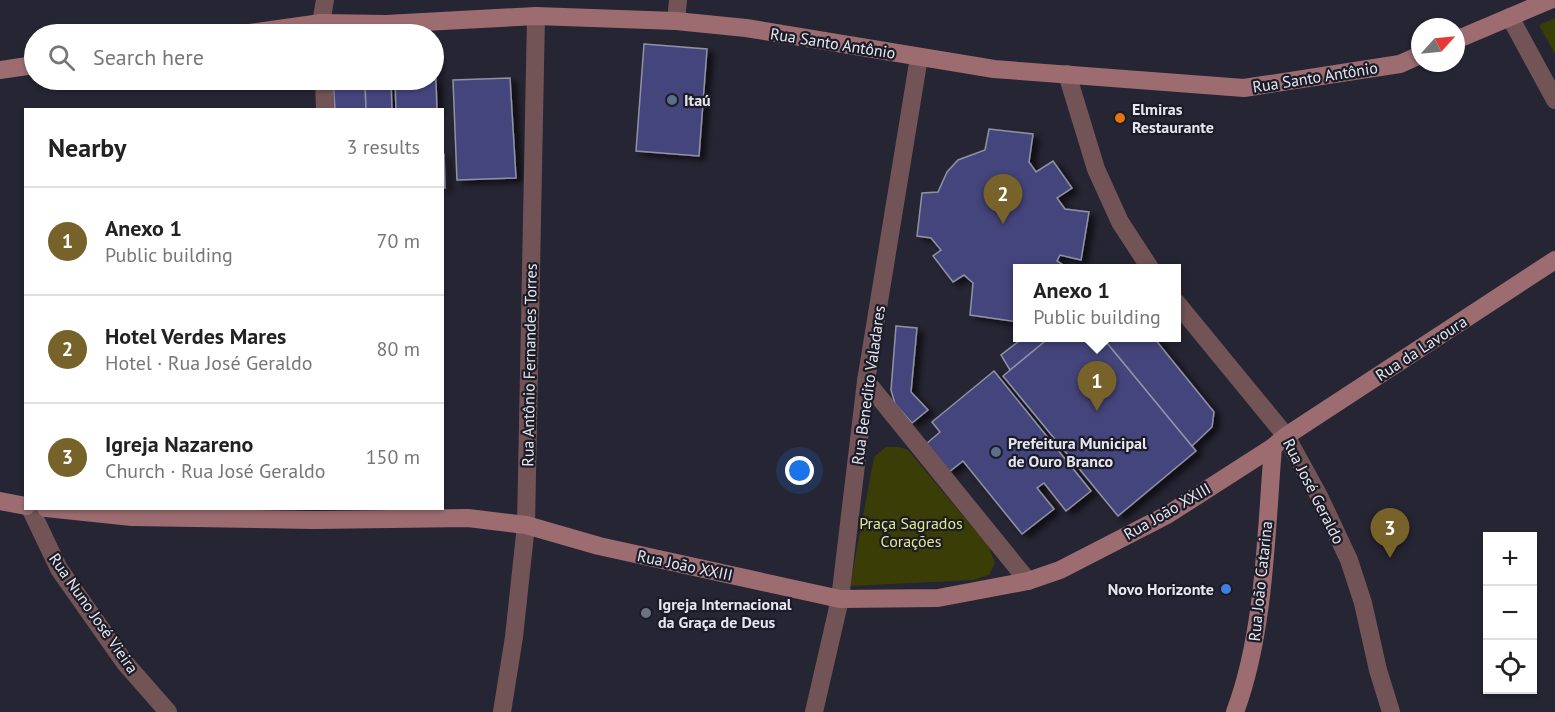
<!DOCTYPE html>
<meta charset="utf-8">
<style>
:root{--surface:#fff;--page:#f2f2f2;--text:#222;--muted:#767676;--line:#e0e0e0;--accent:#77622a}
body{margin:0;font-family:"PT Sans",sans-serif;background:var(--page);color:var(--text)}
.controls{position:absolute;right:18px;bottom:18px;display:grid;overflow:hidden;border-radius:0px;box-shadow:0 2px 4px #0004}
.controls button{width:54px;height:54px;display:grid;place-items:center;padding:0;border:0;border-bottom:2px solid var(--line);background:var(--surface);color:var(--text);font:30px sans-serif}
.compass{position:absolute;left:1411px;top:18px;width:54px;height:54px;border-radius:50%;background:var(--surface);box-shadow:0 2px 4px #0004;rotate:63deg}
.you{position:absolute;left:800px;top:471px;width:21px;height:21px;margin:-15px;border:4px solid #fff;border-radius:50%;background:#1a73e8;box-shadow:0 0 0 9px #1a73e833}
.badge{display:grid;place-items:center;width:39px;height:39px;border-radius:50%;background:var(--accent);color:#fff;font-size:20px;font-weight:700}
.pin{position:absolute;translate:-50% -50px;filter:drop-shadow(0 2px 3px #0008)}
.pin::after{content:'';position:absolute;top:32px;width:21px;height:18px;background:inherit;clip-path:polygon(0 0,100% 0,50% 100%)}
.popup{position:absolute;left:1013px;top:264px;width:168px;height:78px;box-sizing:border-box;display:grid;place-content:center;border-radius:0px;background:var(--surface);filter:drop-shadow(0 2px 4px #0005);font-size:20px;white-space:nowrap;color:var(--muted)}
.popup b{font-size:22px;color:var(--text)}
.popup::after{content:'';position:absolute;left:50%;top:100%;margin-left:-12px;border:12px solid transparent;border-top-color:var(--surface)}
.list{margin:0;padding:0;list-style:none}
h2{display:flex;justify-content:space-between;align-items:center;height:78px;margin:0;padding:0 24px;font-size:26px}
h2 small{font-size:20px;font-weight:400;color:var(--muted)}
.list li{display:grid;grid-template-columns:39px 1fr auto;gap:18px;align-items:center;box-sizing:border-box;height:108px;padding:0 24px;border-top:2px solid var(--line)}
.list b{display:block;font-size:22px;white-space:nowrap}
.list p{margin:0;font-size:20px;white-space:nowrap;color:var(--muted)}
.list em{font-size:20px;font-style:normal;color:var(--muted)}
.icon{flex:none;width:33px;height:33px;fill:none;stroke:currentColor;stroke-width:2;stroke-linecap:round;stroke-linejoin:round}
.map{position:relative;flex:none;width:1555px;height:712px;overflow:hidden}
.search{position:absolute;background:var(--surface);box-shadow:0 2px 4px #0004;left:24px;top:24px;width:420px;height:66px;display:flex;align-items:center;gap:15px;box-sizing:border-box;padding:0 21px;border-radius:33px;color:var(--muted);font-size:22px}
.panel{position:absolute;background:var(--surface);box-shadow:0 2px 4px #0004;left:24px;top:108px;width:420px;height:402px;border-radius:0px}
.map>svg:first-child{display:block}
.green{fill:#3b3d06}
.building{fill:#44457d;stroke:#9092a3;stroke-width:1.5;filter:url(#shadow)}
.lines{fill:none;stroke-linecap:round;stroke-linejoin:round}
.street{stroke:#735456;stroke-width:18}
.secondary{stroke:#9d6c71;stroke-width:18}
.service-dot{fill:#5c6f8a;stroke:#1c1c29;stroke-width:2}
.food-dot{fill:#e8710a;stroke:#1c1c29;stroke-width:2}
.shop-dot{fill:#3f7fe0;stroke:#1c1c29;stroke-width:2}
.worship-dot{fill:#6b7280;stroke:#1c1c29;stroke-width:2}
.labels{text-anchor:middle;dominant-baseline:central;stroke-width:4.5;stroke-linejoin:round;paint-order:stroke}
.street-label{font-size:16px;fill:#e6e6ef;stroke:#1c1c29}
.poi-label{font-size:16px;font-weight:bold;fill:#e6e6ef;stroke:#1c1c29;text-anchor:start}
.park-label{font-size:16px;fill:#e3e986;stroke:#1c1c29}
</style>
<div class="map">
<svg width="1555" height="712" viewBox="0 0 1555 712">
<defs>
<filter id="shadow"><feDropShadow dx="6" dy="4" stdDeviation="3" flood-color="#0009"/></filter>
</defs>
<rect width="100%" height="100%" fill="#262533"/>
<g class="green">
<path d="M1555 18V54L1539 25Z"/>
<path d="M886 447H899L908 450 989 547 995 563 989 575 973 580 850 586 874 457Z"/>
</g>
<g class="building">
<path d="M644 44 707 49 699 156 636 151Z"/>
<path d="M435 54 437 110H396L395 80H434V55Z"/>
<path d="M510 78 516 178 457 180 453 80Z"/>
<path d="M333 80H365L366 110H335Z"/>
<path d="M365 80H391L392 110H366Z"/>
<path d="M989 129 1033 134 1029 162 1036 172 1053 161 1072 188 1057 198 1065 209 1089 212 1081 260 1060 255 1057 261 1068 268H1018V322L970 315 973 283 964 275 953 282 933 256 941 250 931 238 917 236 922 193 938 192 947 172 958 160 985 150Z"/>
<path d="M442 154H444L445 188H442Z"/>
<path d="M896 326 917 328 911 392 928 410 912 423 895 404 891 390Z"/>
<path d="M1023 338H1049L1010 370 1001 355Z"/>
<path d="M1049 338H1103L1196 451 1118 516 1003 376Z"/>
<path d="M1103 338H1154L1214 412 1212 427 1192 446Z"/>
<path d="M994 371 1091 491 1066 511 1044 483 1037 488 1054 509 1022 534 963 461 949 472 926 444 940 432 932 422Z"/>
</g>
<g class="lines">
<g class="street">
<path d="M1510 17 1555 100"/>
<path d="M676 21 678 0"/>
<path d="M322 34 321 23 325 0"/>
<path d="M1067 74 1096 169 1120 222 1150 268"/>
<path d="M324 80 325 110"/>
<path d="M1176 302 1286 436 1319 496 1349 560 1363 603 1378 670 1391 712"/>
<path d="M866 381 1028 581"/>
<path d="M30 508 59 569 125 663 168 712"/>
<path d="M502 712 514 637 526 525 536 16"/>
<path d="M814 712 840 599 866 381 919 57"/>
</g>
<g class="secondary">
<path d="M242 34 321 23 386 24 536 16 676 21 746 28 994 69 1244 88 1400 64 1420 55"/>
<path d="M1456 40 1550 0"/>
<path d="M0 70 34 65"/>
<path d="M0 501 26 506"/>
<path d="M46 508 132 517 314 520 468 518 526 525 599 546 840 599 938 598 1028 581 1060 570 1167 515 1273 447 1286 436 1555 260"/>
<path d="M1235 712C1265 632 1266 532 1273 447"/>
</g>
</g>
<g class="service-dot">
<circle cx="672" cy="100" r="6"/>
<circle cx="996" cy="452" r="6"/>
</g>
<circle class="food-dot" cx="1120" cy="118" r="6"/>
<circle class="shop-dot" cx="1226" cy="589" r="6"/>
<circle class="worship-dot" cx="646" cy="613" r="6"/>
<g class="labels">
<g class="street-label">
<text transform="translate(833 43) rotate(9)">Rua Santo Antônio</text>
<text transform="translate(1315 77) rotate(-9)">Rua Santo Antônio</text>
<text transform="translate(1421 348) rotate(-33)">Rua da Lavoura</text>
<text transform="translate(529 365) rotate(-89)">Rua Antônio Fernandes Torres</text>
<text transform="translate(868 385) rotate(-82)">Rua Benedito Valadares</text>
<text transform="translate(1314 491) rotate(63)">Rua José Geraldo</text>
<text transform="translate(1167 511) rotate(-30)">Rua João XXIII</text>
<text transform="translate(685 565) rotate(12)">Rua João XXIII</text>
<text transform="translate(1260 581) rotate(-84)">Rua João Catarina</text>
<text transform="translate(94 613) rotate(55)">Rua Nuno José Vieira</text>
</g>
<g class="poi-label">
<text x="684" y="100">Itaú</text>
<text x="1132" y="109">Elmiras<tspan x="1132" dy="18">Restaurante</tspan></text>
<text x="1008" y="443">Prefeitura Municipal<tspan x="1008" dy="18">de Ouro Branco</tspan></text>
<text x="1214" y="589" text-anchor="end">Novo Horizonte</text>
<text x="658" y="604">Igreja Internacional<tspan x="658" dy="18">da Graça de Deus</tspan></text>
</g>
<g class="park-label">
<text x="911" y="523">Praça Sagrados<tspan x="911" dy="18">Corações</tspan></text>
</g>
</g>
</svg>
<div class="controls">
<button>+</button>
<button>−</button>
<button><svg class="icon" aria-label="locate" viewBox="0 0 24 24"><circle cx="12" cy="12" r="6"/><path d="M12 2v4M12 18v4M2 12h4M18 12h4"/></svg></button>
</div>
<svg class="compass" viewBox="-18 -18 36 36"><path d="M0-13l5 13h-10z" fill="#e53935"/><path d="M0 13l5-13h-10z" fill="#767676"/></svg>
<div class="you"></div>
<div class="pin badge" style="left:1097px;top:411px">1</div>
<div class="popup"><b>Anexo 1</b>Public building</div>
<div class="pin badge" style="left:1003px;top:224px">2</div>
<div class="pin badge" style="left:1390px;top:558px">3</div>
<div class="search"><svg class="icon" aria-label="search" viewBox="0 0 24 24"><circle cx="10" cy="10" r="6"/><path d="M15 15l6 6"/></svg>Search here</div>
<section class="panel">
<h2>Nearby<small>3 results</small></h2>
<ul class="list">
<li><span class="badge">1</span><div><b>Anexo 1</b><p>Public building</p></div><em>70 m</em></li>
<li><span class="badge">2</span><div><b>Hotel Verdes Mares</b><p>Hotel · Rua José Geraldo</p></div><em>80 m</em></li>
<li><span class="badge">3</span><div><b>Igreja Nazareno</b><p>Church · Rua José Geraldo</p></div><em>150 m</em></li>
</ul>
</section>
</div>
